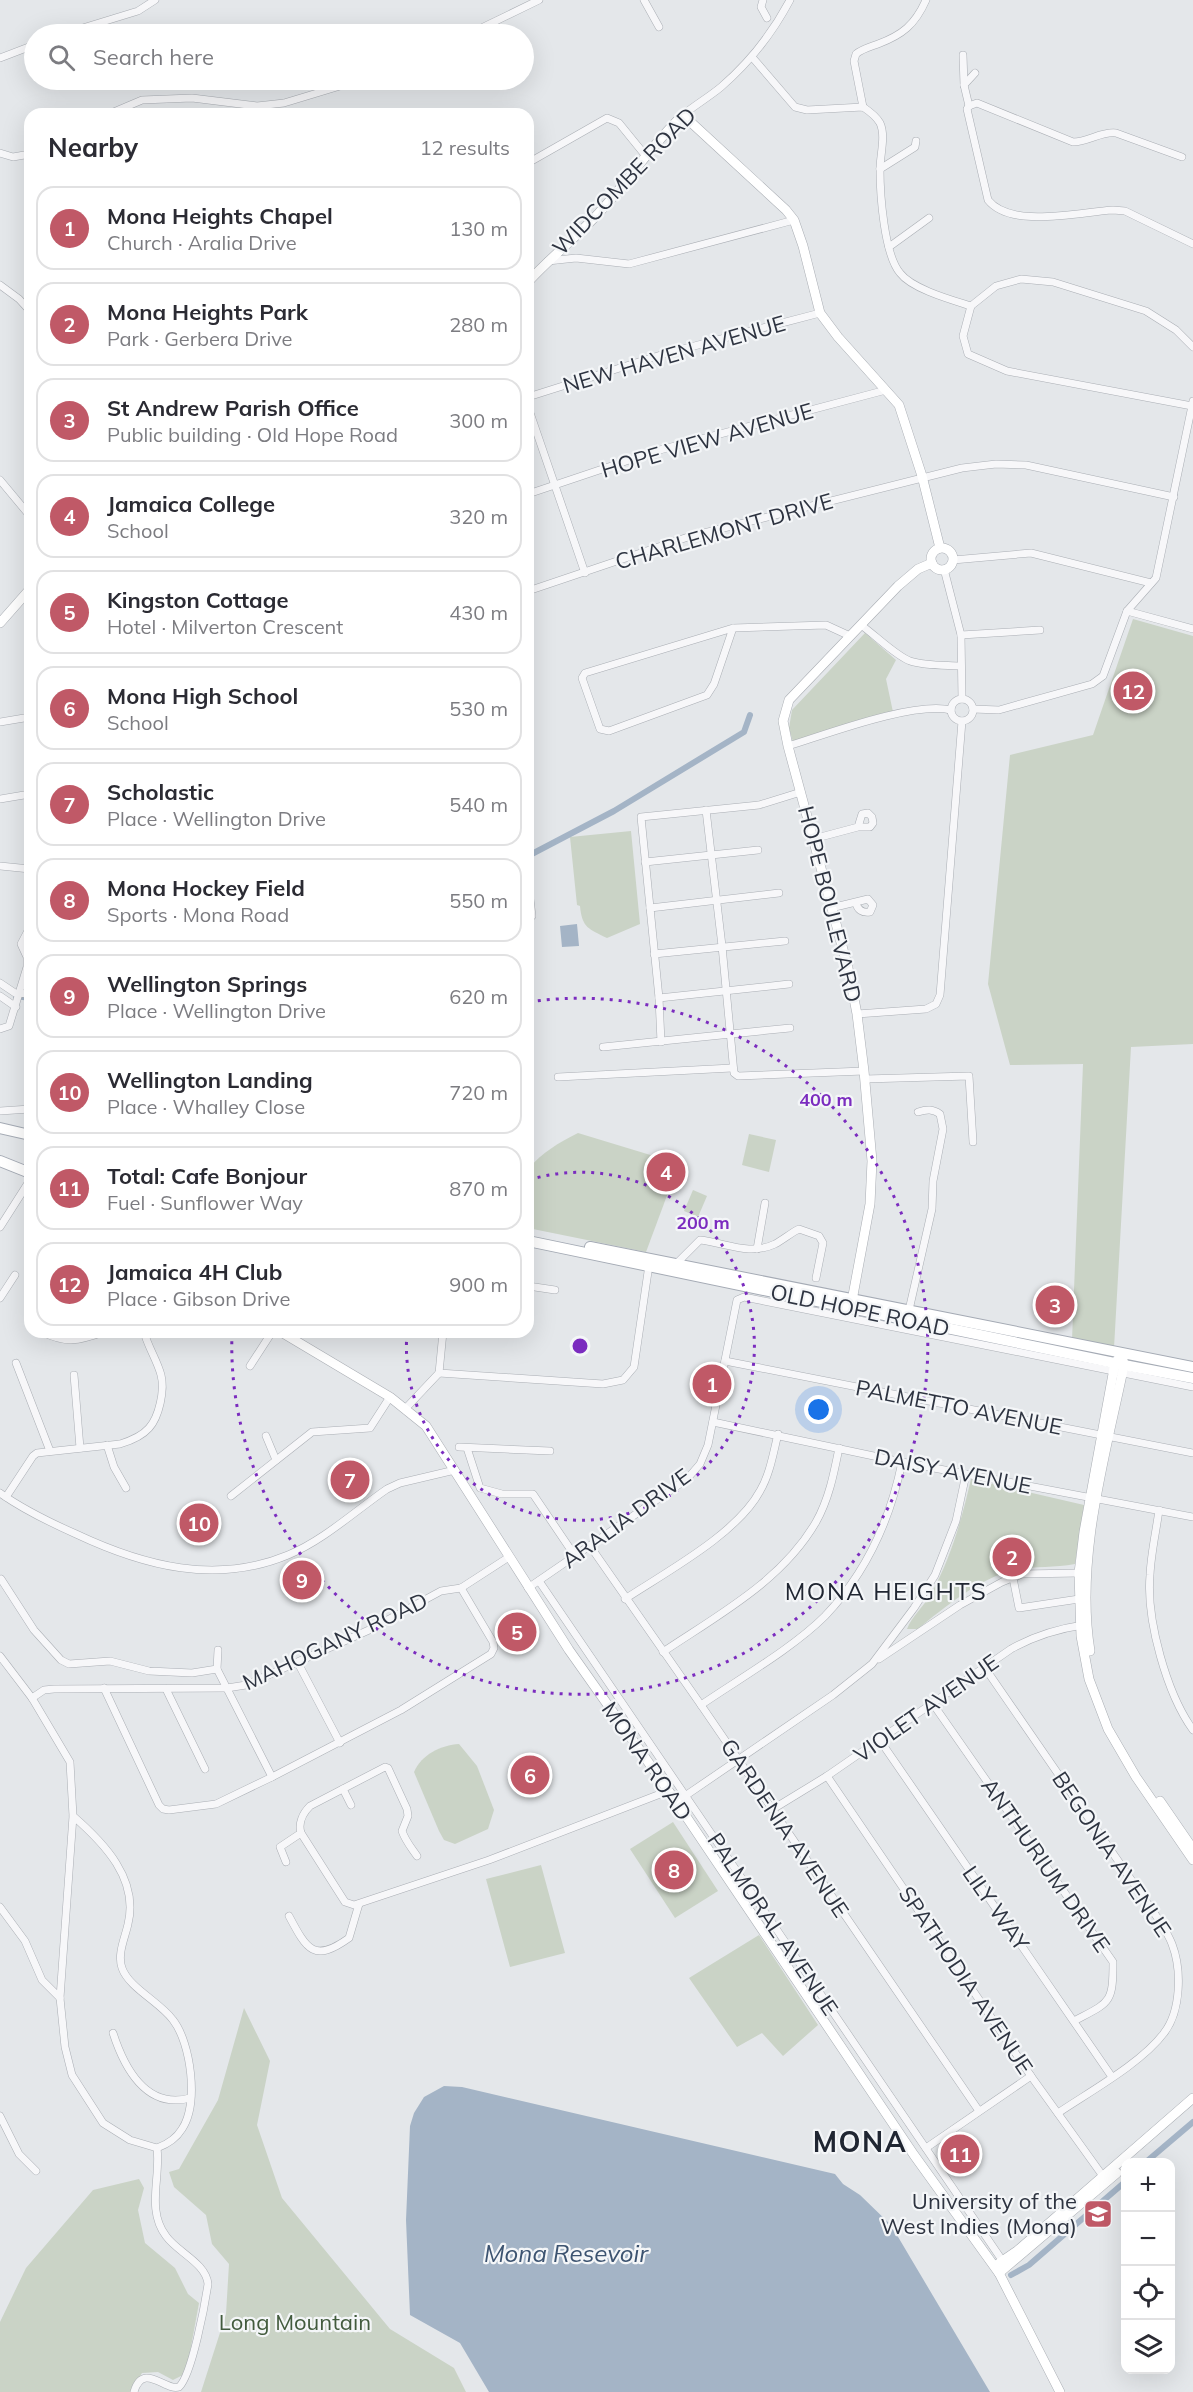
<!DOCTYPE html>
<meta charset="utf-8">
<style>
:root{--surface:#fff;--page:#f2f2f3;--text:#2b2b33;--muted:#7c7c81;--line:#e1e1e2;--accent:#c05967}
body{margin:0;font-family:Mulish,sans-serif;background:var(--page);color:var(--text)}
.controls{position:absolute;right:18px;bottom:18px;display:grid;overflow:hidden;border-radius:12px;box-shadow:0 6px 24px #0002}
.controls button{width:54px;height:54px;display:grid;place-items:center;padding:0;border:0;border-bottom:2px solid var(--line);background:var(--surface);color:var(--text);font:30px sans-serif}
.you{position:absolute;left:819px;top:1410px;width:21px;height:21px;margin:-15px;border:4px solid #fff;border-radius:50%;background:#1a73e8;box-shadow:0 0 0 9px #1a73e833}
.badge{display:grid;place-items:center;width:39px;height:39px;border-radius:50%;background:var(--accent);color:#fff;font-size:20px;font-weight:700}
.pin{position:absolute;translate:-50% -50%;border:3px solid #fff;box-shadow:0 2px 6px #0006}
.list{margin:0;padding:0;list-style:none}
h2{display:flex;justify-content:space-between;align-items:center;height:78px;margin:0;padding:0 24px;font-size:26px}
h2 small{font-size:20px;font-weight:400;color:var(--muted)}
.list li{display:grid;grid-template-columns:39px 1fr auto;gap:18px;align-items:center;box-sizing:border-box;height:84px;margin:0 12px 12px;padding:0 12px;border:2px solid var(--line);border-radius:18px}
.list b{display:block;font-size:22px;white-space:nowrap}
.list p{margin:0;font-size:20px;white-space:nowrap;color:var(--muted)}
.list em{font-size:20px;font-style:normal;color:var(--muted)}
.icon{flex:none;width:33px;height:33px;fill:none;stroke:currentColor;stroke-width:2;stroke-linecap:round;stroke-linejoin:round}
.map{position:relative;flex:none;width:1193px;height:2392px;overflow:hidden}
.search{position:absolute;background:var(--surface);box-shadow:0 6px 24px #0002;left:24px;top:24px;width:510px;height:66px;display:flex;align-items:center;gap:15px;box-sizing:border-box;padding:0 21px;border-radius:33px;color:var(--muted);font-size:22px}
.panel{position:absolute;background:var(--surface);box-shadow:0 6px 24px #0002;left:24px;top:108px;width:510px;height:1230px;border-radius:18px}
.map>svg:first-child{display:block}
.green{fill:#cad3c6}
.water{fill:#a4b4c6}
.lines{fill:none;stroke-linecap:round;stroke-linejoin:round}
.canal{stroke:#a4b4c6;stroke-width:6}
.street-casing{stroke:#aaaeb4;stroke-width:8}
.secondary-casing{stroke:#aaaeb4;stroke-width:10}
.primary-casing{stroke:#a5abb5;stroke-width:12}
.street{stroke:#f7f7f9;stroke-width:7}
.secondary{stroke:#fff;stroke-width:9}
.primary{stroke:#fff;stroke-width:10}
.ring{fill:none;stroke:#7b2cbf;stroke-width:3;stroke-dasharray:3 6}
.labels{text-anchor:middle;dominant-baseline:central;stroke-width:4.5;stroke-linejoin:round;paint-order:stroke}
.street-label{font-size:22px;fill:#2e3441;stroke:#f4f6f8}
.poi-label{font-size:22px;fill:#2e3441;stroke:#f4f6f8;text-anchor:end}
.park-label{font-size:22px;fill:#425b3d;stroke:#f4f6f8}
.neighbourhood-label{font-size:24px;letter-spacing:1.5px;fill:#202632;stroke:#f4f6f8}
.water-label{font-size:24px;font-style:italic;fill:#3c5370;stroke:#f4f6f8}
.district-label{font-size:28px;font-weight:bold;letter-spacing:1.5px;fill:#202632;stroke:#f4f6f8}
.centre{fill:#7b2cbf;stroke:#f4f6f8;stroke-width:3}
.ring-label{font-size:18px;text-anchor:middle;font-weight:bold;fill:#7b2cbf;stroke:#f4f6f8;stroke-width:4.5;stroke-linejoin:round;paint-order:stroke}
</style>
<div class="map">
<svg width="1193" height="2392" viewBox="0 0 1193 2392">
<rect width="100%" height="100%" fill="#e4e7ea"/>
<g class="green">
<path d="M1133 619 1193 636V1044L1131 1047 1114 1348 1072 1340 1083 1064 1010 1065 988 984 1010 755 1093 735Z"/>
<path d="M865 633 896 660 886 679 893 712 793 742 789 728 792 710Z"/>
<path d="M631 831 640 924 607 938C589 929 582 928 580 906L577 905 570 837Z"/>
<path d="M578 1133 657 1157 675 1174 646 1252 528 1228V1169C543 1152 558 1143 578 1133Z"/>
<path d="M749 1134 776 1140 769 1172 742 1165Z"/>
<path d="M693 1190 707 1196 698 1217 684 1211Z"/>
<path d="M971 1479 1084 1505 1075 1564C1054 1568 1034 1566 1014 1570 982 1577 943 1608 918 1629H907C912 1616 924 1606 931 1594 951 1558 962 1518 971 1479Z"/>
<path d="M459 1744 477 1766 494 1810 488 1829 455 1844 444 1840 439 1831 414 1772C421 1755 441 1745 459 1744Z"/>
<path d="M673 1822 718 1891 675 1918 630 1849Z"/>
<path d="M541 1865 565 1953 510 1967 486 1879Z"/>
<path d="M759 1935 818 2025 783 2056 762 2033 737 2047 689 1978Z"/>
<path d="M244 2008 270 2061 257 2125 282 2198 390 2329 454 2368 466 2392H201L226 2314 229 2264 212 2244 206 2215 174 2187 169 2172 179 2169 218 2100Z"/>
<path d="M139 2179 144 2188 138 2210 145 2243 175 2268 188 2294 199 2303 188 2363 183 2375 173 2380 158 2372 142 2373 134 2385V2392H0V2322L26 2268 93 2190Z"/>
</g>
<g class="water">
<path d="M577 924 579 946 562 947 560 926Z"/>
<path d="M444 2086 462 2087 835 2174 843 2184 860 2195 891 2225 990 2392H489L460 2343 410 2315 406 2220 410 2126 414 2113 424 2097Z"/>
</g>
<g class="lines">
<g class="canal">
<path d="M528 856 614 811 744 732 750 715"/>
<path d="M16 996 30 998"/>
<path d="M1146 2162 1193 2122"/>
<path d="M1011 2275 1029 2265 1126 2181"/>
</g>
<g class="street-casing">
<g id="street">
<path d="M644 0 659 27"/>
<path d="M763 0 761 7 767 18"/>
<path d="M63 34 138 11 155 0"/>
<path d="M469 34 539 0"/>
<path d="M963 55 964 85"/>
<path d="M752 57 795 107 807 110 863 107C869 111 876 116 880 123 886 136 880 155 880 169 880 194 884 254 900 273 912 289 952 300 971 306"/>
<path d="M0 58 34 45"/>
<path d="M969 106 964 85 975 73"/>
<path d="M863 107 854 61 856 54C862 49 870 47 878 44 902 35 915 25 926 0"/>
<path d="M109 114 142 100 192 98 257 106 284 103 360 80"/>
<path d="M683 115C695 105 709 97 721 87 750 62 772 34 790 0"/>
<path d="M0 153 13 157 30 154"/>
<path d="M1182 157 1116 133C1102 131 1088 142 1073 142L977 103 969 106 967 109 988 200C1011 229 1079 212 1113 210L1125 211 1193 244"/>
<path d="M528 163 607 118 619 123 645 155"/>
<path d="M880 169 915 147 916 141"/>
<path d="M889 247 929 218"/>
<path d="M548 261 576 258 629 264 794 220"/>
<path d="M0 285 19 299 30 311"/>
<path d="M528 397 664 354 820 313"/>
<path d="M1192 406 1007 371 968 354 963 336 971 306 996 286 1021 279 1053 282 1146 311 1176 330 1193 347"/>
<path d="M528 407 585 573"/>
<path d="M0 480 30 516"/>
<path d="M528 494 656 451 886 390"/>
<path d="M953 560 1031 553 1151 583"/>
<path d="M944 569 961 635 962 699"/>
<path d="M528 591 688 537 962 468 996 464 1026 465 1174 497"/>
<path d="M1127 611 1193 629"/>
<path d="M861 625C875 635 896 656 910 661 925 666 945 665 961 666"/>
<path d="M733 628 714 684 707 695 609 731 600 729 582 678 585 673 733 628 826 625 850 636"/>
<path d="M961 635 1040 630"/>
<circle cx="962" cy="710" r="11"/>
<path d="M973 709 999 710 1092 684 1103 676 1127 611 1156 578 1193 401"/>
<path d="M0 722 30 717"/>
<path d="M788 746C827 734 914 701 951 710"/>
<path d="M0 799 30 794"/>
<path d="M706 810 722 946 734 1073 738 1076 864 1071"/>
<path d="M813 839 858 827H870L873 823 872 817 868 813 862 814 858 827"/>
<path d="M645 862 758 850"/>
<path d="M0 866 30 869"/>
<path d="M528 882 532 916"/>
<path d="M650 908 779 893"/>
<path d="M831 908 868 899 873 905 870 912C862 913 857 910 856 902"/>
<path d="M654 954 785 941"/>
<path d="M0 983 15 993 30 994"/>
<path d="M0 996 16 1007"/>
<path d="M659 998 789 984"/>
<path d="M857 1014 926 1009 936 1004 940 995 962 721"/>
<path d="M0 1029 9 1026 27 967V957L21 944 30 927"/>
<path d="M661 1042 659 998 641 817 759 805 801 792"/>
<path d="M603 1047 790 1028"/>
<path d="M558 1077 732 1068"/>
<path d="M865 1079 969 1076 973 1142"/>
<path d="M0 1111 30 1109"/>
<path d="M0 1227 30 1180"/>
<path d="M757 1249 765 1203"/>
<path d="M676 1264 700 1240C726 1243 750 1256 775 1244 784 1239 791 1233 799 1229L819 1236 823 1243 816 1278"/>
<path d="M528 1286 555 1290"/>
<path d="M0 1298 15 1275"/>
<path d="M909 1310 932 1209 933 1181 943 1129 940 1114C933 1109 927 1109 918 1112"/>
<path d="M42 1332C67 1344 78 1341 104 1332"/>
<path d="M725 1361 1193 1453"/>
<path d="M16 1363 50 1451"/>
<path d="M250 1366 272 1332"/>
<path d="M439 1373 603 1384 623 1380 634 1367 649 1265"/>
<path d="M74 1375 80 1448"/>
<path d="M406 1408 439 1373 443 1332"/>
<path d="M713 1422 902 1462 1193 1517"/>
<path d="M266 1436 276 1460"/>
<path d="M107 1445 114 1467 126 1488"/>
<path d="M459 1447 550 1451"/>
<path d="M467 1448 480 1488 502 1494H533L575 1556"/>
<path d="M0 1493C24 1510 49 1522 76 1534 144 1566 216 1585 288 1555 324 1540 355 1511 387 1489L400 1483 455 1470"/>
<path d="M231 1496 312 1432 370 1428 390 1397"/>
<path d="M6 1497 33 1456 37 1453 120 1444C130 1441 142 1436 149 1428 159 1417 165 1390 161 1375 157 1360 148 1347 144 1332"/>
<path d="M1159 1510C1156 1532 1151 1553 1150 1575 1146 1620 1167 1694 1193 1730"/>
<path d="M590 1546 701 1705 979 2111"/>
<path d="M1013 1578 1019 1608 1079 1599"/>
<path d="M1 1579 34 1630 61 1660 69 1664 110 1661 149 1671 192 1673 217 1669"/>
<path d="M539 1581 1004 2263"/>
<path d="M461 1588 509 1557"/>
<path d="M528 1588 687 1479 700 1464 708 1445 737 1300 744 1297 1193 1387"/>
<path d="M625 1599C666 1572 737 1534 760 1491 770 1474 773 1454 778 1434"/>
<path d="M218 1650 217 1669 272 1777"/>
<path d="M663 1652C718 1615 782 1581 816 1522 829 1499 834 1473 839 1448"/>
<path d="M0 1656 32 1698 70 1762 73 1816 60 1998 65 2047 72 2075 103 2123 130 2140 157 2148C168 2144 176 2139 182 2129 199 2104 191 2043 173 2020 160 2002 129 1988 122 1968 117 1954 125 1938 128 1924 139 1879 104 1843 73 1816"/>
<path d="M879 1659 960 1605 1002 1582 1022 1574 1079 1573"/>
<path d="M298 1663 340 1743"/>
<path d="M985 1668 1159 1920C1164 1928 1169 1936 1172 1944 1182 1970 1181 2011 1164 2033 1142 2063 1089 2092 1058 2113"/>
<path d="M104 1688 159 1805 163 1809 169 1810 216 1804 272 1777 401 1710 491 1654 494 1648 493 1642 461 1588"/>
<path d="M166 1689 205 1769"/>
<path d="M32 1698 44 1690 54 1689 227 1688 246 1685 369 1630 441 1591 461 1588"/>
<path d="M933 1704 1113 1962C1113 2004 1110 2002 1074 2021"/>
<path d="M701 1705C739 1679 793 1648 825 1616 867 1572 890 1521 902 1462"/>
<path d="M879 1739 1112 2077"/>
<path d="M827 1776 1031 2076 1105 2179"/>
<path d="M343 1789 351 1805"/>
<path d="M675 1800 685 1796 833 1695 872 1664 914 1608 935 1575 956 1521 966 1474"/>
<path d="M773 1809 827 1776 1011 1649C1034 1636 1056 1629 1083 1625"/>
<path d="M417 1856C411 1847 406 1842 402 1831L408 1816 407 1809 388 1768 385 1767 310 1806C303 1813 298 1823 301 1833L345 1902 354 1905 489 1860 668 1791"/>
<path d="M286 1862 280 1847 301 1833"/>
<path d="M0 1907 25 1941 42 1980 60 1998"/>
<path d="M289 1916C307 1950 314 1963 349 1938L359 1904"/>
<path d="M113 2033C124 2067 146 2110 190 2098"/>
<path d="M0 2116 19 2154 36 2171"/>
<path d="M926 2148 1031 2076"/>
<path d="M134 2392C143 2361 166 2392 179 2387 192 2375 205 2304 208 2284 206 2263 177 2252 166 2236 146 2210 161 2177 157 2148"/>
</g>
</g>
<g class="secondary-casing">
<g id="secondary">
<path d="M528 282C549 259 573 240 595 217 626 185 650 146 683 115L786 210 794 220 803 246 820 313 838 337 899 405 922 476 940 548"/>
<circle cx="942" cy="559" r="11"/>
<path d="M0 623 30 589"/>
<path d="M851 1306 870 1204 872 1161 864 1071 857 1014 848 968 788 746 783 721 789 700 898 586 918 569 932 563"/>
<path d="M281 1332 390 1397 426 1426 569 1650 675 1800 914 2155 999 2273 1060 2392"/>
<path d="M1118 1359 1115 1363 1084 1532 1079 1573 1081 1636 1089 1679 1108 1729 1136 1777 1193 1860"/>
<path d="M1090 1651C1075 1558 1105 1457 1124 1365L1123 1360"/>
<path d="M1160 1801 1193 1849"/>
<path d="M995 2266 1017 2251 1193 2098"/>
<path d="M999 2273 1117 2173"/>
</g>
</g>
<g class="primary-casing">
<g id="primary">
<path d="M0 1128 30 1135"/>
<path d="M0 1161 30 1173"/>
<path d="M528 1241 1124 1365 1193 1378"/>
<path d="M590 1247 1193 1367"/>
</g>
</g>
<use href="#street" class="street"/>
<use href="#secondary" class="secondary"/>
<use href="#primary" class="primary"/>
</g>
<g class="ring">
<path d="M529 1180A174 174 0 1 1 407 1332"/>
<path d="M529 1002A348 348 0 1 1 232 1334"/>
</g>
<defs>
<g id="university-square" transform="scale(1.5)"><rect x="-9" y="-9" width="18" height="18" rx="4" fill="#c05967" stroke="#f4f6f8"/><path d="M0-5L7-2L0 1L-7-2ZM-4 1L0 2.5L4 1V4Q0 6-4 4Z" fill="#fff"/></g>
</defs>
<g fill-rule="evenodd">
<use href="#university-square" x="1098" y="2214"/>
</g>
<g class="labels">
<g class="street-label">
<text transform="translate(624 181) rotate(-46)">WIDCOMBE ROAD</text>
<text transform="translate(674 354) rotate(-16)">NEW HAVEN AVENUE</text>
<text transform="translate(707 440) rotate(-16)">HOPE VIEW AVENUE</text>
<text transform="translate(724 531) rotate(-16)">CHARLEMONT DRIVE</text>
<text transform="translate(830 904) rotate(76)">HOPE BOULEVARD</text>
<text transform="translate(860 1310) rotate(12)">OLD HOPE ROAD</text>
<text transform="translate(959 1407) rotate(11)">PALMETTO AVENUE</text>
<text transform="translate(953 1471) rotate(11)">DAISY AVENUE</text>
<text transform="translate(626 1518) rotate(-36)">ARALIA DRIVE</text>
<text transform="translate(335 1641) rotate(-25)">MAHOGANY ROAD</text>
<text transform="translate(926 1708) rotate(-35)">VIOLET AVENUE</text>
<text transform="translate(647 1761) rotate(55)">MONA ROAD</text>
<text transform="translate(785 1828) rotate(56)">GARDENIA AVENUE</text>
<text transform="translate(1112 1854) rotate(56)">BEGONIA AVENUE</text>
<text transform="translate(1046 1865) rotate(55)">ANTHURIUM DRIVE</text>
<text transform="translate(996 1908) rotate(55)">LILY WAY</text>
<text transform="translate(773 1924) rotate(56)">PALMORAL AVENUE</text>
<text transform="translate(966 1980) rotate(56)">SPATHODIA AVENUE</text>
</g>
<g class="poi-label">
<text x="1077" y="2201">University of the<tspan x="1077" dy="25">West Indies (Mona)</tspan></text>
</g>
<g class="park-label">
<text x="295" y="2322">Long Mountain</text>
</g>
<g class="neighbourhood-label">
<text x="886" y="1591">MONA HEIGHTS</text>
</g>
<g class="water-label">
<text x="566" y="2253">Mona Resevoir</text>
</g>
<g class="district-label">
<text x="860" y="2141">MONA</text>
</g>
</g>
<circle cx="580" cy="1346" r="9" class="centre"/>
<g class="ring-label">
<text x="826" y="1106">400 m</text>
<text x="703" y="1229">200 m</text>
</g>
</svg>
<div class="controls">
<button>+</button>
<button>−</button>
<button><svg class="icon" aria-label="locate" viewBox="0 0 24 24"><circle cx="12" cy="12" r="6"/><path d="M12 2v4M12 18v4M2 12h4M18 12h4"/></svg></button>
<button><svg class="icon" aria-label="layers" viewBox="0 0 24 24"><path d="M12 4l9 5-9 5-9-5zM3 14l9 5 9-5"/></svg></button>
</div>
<div class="you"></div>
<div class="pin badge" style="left:712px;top:1384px">1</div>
<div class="pin badge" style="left:1012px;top:1557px">2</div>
<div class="pin badge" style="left:1055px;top:1305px">3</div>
<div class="pin badge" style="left:666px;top:1172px">4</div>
<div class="pin badge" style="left:517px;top:1632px">5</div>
<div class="pin badge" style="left:530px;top:1775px">6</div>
<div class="pin badge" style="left:350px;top:1480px">7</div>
<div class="pin badge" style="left:674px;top:1870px">8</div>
<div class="pin badge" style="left:302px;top:1580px">9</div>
<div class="pin badge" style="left:199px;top:1523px">10</div>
<div class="pin badge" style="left:960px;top:2154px">11</div>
<div class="pin badge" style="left:1133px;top:691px">12</div>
<div class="search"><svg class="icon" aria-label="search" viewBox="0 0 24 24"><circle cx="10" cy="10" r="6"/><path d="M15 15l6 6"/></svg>Search here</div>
<section class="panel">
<h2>Nearby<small>12 results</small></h2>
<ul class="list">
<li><span class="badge">1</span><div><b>Mona Heights Chapel</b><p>Church · Aralia Drive</p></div><em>130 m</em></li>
<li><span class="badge">2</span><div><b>Mona Heights Park</b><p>Park · Gerbera Drive</p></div><em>280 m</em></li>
<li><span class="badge">3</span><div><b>St Andrew Parish Office</b><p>Public building · Old Hope Road</p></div><em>300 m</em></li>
<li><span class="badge">4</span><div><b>Jamaica College</b><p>School</p></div><em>320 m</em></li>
<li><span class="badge">5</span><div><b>Kingston Cottage</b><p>Hotel · Milverton Crescent</p></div><em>430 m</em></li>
<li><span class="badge">6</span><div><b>Mona High School</b><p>School</p></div><em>530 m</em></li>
<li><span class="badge">7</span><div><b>Scholastic</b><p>Place · Wellington Drive</p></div><em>540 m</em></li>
<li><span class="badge">8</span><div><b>Mona Hockey Field</b><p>Sports · Mona Road</p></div><em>550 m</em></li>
<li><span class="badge">9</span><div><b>Wellington Springs</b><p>Place · Wellington Drive</p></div><em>620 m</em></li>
<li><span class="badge">10</span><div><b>Wellington Landing</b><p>Place · Whalley Close</p></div><em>720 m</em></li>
<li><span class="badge">11</span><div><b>Total: Cafe Bonjour</b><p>Fuel · Sunflower Way</p></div><em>870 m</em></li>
<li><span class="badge">12</span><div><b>Jamaica 4H Club</b><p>Place · Gibson Drive</p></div><em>900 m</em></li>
</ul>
</section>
</div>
